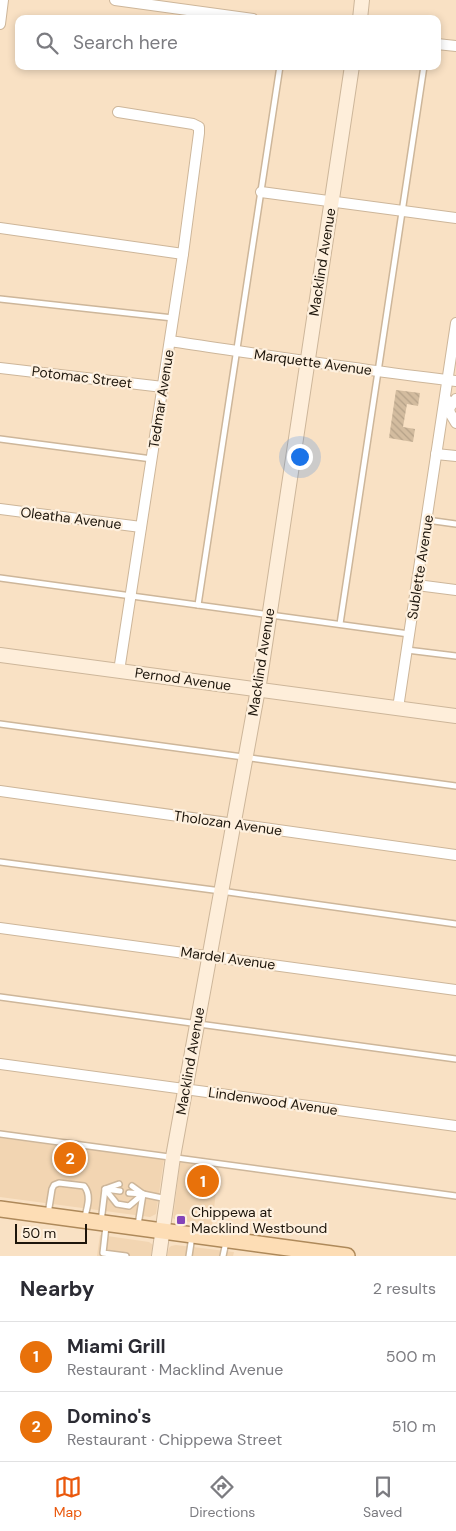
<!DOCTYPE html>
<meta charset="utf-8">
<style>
:root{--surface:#fff;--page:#f7f7f7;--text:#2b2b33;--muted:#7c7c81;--line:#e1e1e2;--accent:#ea580c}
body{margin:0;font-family:"DM Sans",sans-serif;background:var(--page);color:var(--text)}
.scale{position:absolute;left:15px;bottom:12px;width:72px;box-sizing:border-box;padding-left:5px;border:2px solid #1d150b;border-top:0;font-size:14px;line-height:18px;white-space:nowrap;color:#1d150b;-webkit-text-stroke:4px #fef0de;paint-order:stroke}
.you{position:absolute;left:299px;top:456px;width:18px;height:18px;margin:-12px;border:4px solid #fff;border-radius:50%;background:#1a73e8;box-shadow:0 0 0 8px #1a73e833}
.badge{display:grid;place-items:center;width:32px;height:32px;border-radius:50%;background:var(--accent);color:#fff;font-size:16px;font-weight:700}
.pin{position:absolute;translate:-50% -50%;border:2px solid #fff;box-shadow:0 1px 5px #0006}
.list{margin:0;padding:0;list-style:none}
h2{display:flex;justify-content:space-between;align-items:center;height:65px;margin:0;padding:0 20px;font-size:21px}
h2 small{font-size:16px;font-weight:400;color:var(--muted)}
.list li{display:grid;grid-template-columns:32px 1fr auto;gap:15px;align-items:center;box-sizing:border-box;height:70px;padding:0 20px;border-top:1px solid var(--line)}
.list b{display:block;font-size:19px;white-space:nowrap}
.list p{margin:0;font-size:16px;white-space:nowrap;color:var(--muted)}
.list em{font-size:16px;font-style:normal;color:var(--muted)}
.icon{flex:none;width:28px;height:28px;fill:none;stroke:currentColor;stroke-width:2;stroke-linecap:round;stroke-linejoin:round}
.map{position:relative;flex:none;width:456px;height:1256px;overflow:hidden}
.search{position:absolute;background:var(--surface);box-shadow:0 2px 8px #0003;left:15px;right:15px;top:15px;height:55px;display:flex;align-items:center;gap:12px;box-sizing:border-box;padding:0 18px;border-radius:10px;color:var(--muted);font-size:19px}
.sheet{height:205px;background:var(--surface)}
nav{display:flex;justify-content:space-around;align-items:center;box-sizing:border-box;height:70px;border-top:1px solid var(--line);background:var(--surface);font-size:14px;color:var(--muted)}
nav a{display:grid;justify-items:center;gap:2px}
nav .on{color:var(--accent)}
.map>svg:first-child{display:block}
.built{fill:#f2d5b2}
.building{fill:url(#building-back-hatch)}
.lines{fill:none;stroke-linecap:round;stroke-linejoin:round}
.lane-casing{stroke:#cdb69a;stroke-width:8}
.street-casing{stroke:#cdb69a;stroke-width:12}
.secondary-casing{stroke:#cdb69a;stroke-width:16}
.primary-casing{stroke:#ae895a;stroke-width:18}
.lane{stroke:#fff;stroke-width:5}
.street{stroke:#fff;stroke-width:10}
.secondary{stroke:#feeeda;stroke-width:14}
.primary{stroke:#fdddb5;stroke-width:15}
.poi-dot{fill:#8444b9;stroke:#fef0de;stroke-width:2}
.labels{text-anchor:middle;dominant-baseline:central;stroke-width:4.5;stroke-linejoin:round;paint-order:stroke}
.street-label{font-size:14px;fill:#1d150b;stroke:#fef0de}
.poi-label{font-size:14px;fill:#1d150b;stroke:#fef0de;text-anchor:start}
</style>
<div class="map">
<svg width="456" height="1256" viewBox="0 0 456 1256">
<defs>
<pattern id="building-back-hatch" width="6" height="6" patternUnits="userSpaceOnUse" patternTransform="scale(1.25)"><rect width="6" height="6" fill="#d3bc9f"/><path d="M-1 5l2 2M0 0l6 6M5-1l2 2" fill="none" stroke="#b5a188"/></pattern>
</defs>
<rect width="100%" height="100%" fill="#f9e1c4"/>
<g class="built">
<path d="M0 1138 164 1159 156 1214 150 1217 0 1197Z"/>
<path d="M180 1162 219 1167 212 1225 176 1220 173 1218Z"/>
<path d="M100 1235 149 1242 153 1245 151 1256H97Z"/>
<path d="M176 1245 234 1252 233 1256H167L169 1248 171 1246Z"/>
</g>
<g class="building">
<path d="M396 390 420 393 418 406 407 404 403 427 415 429 413 442 389 438Z"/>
<path d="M199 1167 209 1168 208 1174 217 1175 216 1190 190 1187 192 1172H198Z"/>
</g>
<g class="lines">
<g class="lane-casing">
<g id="lane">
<path d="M0 299 173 318"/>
<path d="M0 439 152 459"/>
<path d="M427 520 456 524"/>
<path d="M0 578 409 634"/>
<path d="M198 605 280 66"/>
<path d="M340 624 424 66"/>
<path d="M407 650 456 656"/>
<path d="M0 724 456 786"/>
<path d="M0 862 221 891 456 924"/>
<path d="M0 997 456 1059"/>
<path d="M0 1134 456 1196"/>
<path d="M119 1184 105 1189 117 1204 129 1206 143 1194 132 1186"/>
<path d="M129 1193 143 1194 138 1225"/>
<path d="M143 1194 167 1199"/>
<path d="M48 1214 52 1189 54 1185 59 1183 84 1186C92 1195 87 1208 84 1220"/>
<path d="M101 1222 105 1189 120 1191"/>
<path d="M106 1226 103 1253 126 1256"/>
<path d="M189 1256 192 1236"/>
<path d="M223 1256 226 1242"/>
</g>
</g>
<g class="street-casing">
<g id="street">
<path d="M115 0 253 19"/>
<path d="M0 24 3 0"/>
<path d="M437 44 456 46"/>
<path d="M118 112 193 124 199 127V133L183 254 119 671"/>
<path d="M261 192 456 218"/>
<path d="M0 228 183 254"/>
<path d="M170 341C265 355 360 370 456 381"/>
<path d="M0 368 163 387"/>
<path d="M447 400 450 413 456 423"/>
<path d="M446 412 456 399"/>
<path d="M436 454 456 456"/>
<path d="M0 509 141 527"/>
<path d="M417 585 456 590"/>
<path d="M398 708 456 323"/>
<path d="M0 791 456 855"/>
<path d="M0 928 456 990"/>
<path d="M0 1064 456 1126"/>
</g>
</g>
<g class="secondary-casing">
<g id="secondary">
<path d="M360 19 362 0"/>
<path d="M0 655 456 716"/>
<path d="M159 1256 173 1157 260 678 352 66"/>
</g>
</g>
<g class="primary-casing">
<path id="primary" d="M0 1209 347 1256"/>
</g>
<use href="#lane" class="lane"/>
<use href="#street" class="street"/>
<use href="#secondary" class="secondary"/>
<use href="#primary" class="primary"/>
</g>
<rect class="poi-dot" x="176" y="1215" width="10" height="10" rx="2.5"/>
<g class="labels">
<g class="street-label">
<text transform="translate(322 262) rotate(-81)">Macklind Avenue</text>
<text transform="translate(313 362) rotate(8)">Marquette Avenue</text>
<text transform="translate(82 377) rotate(7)">Potomac Street</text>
<text transform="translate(161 399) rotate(-81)">Tedmar Avenue</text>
<text transform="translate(71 518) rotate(7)">Oleatha Avenue</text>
<text transform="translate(420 567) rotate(-81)">Sublette Avenue</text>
<text transform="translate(261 662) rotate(-81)">Macklind Avenue</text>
<text transform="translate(183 679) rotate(8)">Pernod Avenue</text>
<text transform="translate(228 823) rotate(8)">Tholozan Avenue</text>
<text transform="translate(228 958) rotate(8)">Mardel Avenue</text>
<text transform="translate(190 1061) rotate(-80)">Macklind Avenue</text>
<text transform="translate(273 1101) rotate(8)">Lindenwood Avenue</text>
</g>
<g class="poi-label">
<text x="191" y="1212">Chippewa at<tspan x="191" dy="16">Macklind Westbound</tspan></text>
</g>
</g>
</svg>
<div class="scale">50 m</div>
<div class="you"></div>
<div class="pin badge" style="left:203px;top:1181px;background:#e8710a">1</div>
<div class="pin badge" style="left:70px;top:1158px;background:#e8710a">2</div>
<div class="search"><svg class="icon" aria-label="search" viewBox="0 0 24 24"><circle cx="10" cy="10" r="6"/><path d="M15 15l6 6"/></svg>Search here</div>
</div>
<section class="sheet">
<h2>Nearby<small>2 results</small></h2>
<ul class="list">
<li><span class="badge" style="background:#e8710a">1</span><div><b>Miami Grill</b><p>Restaurant · Macklind Avenue</p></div><em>500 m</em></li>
<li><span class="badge" style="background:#e8710a">2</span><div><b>Domino's</b><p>Restaurant · Chippewa Street</p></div><em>510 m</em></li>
</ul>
</section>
<nav>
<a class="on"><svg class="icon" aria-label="map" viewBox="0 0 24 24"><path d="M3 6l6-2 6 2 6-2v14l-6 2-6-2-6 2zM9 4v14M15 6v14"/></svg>Map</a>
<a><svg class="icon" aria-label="directions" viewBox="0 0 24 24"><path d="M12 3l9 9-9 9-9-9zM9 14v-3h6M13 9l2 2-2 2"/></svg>Directions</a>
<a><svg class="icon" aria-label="saved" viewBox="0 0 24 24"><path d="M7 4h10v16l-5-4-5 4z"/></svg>Saved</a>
</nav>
